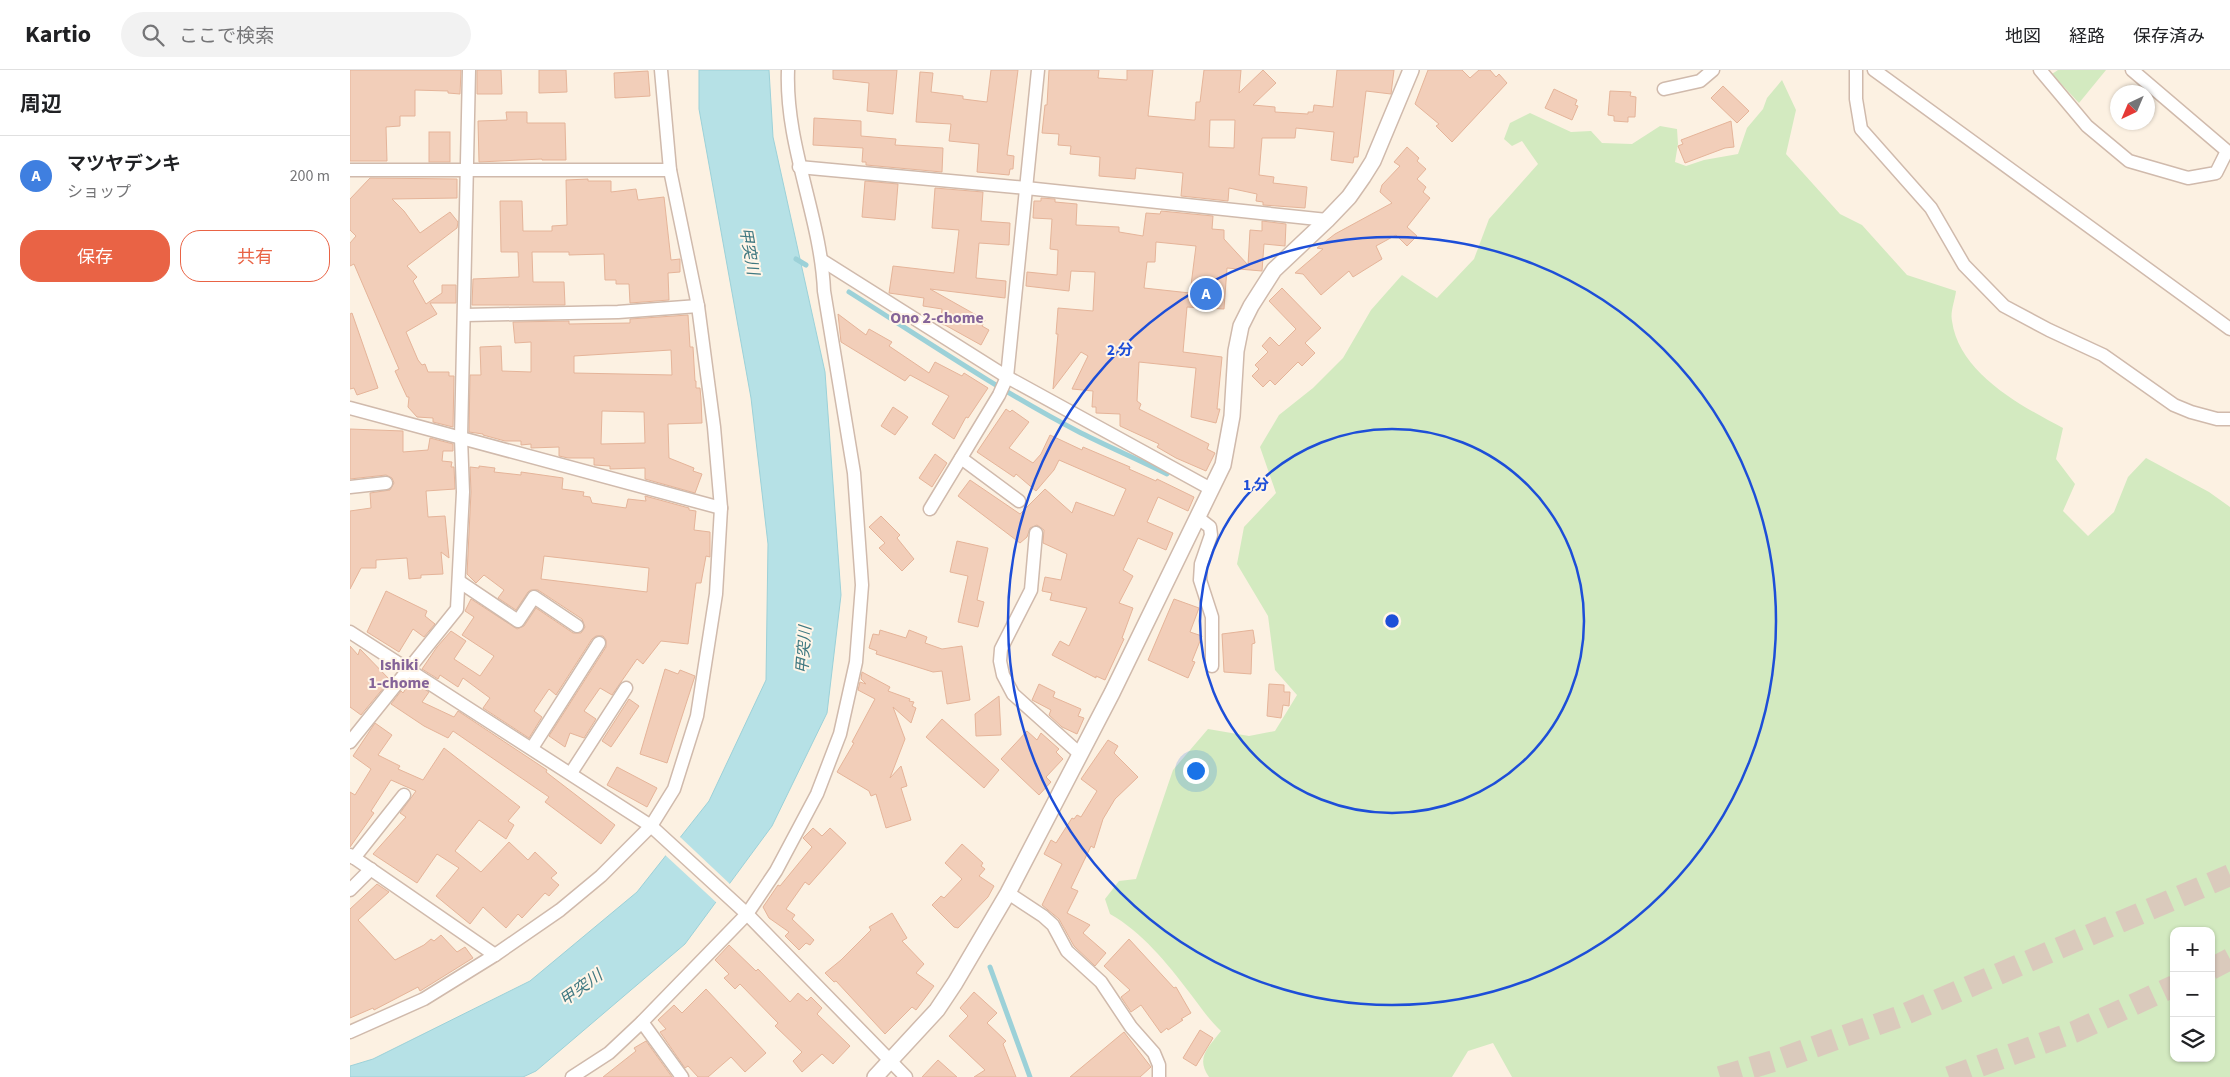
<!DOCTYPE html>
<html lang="ja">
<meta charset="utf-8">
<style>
:root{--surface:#fff;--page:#f2f2f2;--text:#202124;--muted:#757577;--line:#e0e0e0;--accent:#e96345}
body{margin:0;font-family:"Source Sans 3","Noto Sans JP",sans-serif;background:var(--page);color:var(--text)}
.controls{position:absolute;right:15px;bottom:15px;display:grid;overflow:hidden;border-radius:10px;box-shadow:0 1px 4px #0004}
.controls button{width:45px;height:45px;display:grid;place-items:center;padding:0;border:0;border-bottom:1px solid var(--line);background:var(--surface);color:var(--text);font:25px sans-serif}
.compass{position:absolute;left:1760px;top:15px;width:45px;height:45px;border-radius:50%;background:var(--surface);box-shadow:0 1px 4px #0004;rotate:224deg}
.you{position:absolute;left:845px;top:700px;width:18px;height:18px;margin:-12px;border:4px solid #fff;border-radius:50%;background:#1a73e8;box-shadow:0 0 0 8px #1a73e833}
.badge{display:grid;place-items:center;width:32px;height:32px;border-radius:50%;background:var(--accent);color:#fff;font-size:16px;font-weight:700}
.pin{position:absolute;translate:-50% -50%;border:2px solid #fff;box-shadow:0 1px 5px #0006}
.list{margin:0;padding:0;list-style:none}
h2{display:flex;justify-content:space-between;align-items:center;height:65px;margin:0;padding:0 20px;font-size:21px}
h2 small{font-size:16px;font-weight:400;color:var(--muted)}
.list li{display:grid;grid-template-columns:32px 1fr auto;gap:15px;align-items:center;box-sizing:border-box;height:80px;padding:0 20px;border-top:1px solid var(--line)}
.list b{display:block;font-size:19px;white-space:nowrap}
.list p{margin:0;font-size:16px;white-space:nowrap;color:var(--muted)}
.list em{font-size:16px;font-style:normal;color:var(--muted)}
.actions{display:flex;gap:10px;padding:15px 20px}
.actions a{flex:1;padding:11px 0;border:1px solid var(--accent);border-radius:20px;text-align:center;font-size:18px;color:var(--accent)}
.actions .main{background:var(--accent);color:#fff}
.icon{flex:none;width:28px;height:28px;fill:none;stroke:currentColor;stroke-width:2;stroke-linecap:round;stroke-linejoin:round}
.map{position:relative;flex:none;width:1880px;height:1007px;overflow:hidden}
header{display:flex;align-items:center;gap:30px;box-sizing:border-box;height:70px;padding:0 25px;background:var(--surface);border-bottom:1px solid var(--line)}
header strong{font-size:24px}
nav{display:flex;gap:28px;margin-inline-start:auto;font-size:18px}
.search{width:350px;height:45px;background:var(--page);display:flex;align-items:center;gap:12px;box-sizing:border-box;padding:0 18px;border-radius:28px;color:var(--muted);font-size:19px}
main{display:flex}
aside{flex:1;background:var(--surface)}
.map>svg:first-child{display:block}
.green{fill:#d3eac0;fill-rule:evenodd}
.water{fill:#b6e1e6;stroke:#9cd1d8}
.pier{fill:#fcf1e2}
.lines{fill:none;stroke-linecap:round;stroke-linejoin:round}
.stream{stroke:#9cd1d8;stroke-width:5}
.building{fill:#f2ceb9;stroke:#e5b499;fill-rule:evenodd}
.motorway-tunnel{stroke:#dacabc;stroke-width:22;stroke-dasharray:22 11;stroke-linecap:butt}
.minor-casing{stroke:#d0baac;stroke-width:15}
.tertiary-casing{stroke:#d0baac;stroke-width:18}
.minor{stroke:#fff;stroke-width:12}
.tertiary{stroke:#fff;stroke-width:15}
.ring{fill:none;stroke:#1d4ed8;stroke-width:2.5}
.labels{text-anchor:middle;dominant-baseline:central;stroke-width:4;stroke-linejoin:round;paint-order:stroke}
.water-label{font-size:16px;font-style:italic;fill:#3f7881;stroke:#fff5e8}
.neighbourhood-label{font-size:16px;font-weight:bold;fill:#846398;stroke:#fff5e8}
.centre{fill:#1d4ed8;stroke:#fff5e8;stroke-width:2.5}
.ring-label{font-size:15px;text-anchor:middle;font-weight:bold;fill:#1d4ed8;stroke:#fff5e8;stroke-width:4;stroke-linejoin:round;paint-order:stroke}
</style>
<header>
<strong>Kartio</strong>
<div class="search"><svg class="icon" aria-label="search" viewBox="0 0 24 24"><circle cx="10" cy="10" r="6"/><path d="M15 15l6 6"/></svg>ここで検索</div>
<nav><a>地図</a><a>経路</a><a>保存済み</a></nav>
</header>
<main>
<aside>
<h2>周辺<small></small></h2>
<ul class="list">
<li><span class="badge" style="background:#3f7fe0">A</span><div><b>マツヤデンキ</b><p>ショップ</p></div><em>200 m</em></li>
</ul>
<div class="actions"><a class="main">保存</a><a>共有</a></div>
</aside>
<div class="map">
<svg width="1880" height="1007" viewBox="0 0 1880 1007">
<rect width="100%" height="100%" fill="#fcf1e2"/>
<g class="green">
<path d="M1708 0H1756L1729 33 1702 4Z"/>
<path d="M1432 10 1446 40 1436 84 1490 144 1512 155 1557 205 1606 221C1605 230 1600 242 1602 251 1609 303 1671 336 1713 358L1706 389 1725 414 1713 441 1738 466 1764 442 1778 407 1796 388 1859 422 1880 437V1007H1162L1143 973 1118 981 1102 1007H859C845 987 859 977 871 961 858 949 850 936 839 922 817 893 792 862 760 844L755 829 769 811 786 809 823 700 858 659 899 666 925 661 947 625 925 600 918 546 887 494 894 457 926 423 910 377 929 345 963 318 993 288 1021 240 1052 205 1087 228 1124 189 1139 149 1188 94 1172 71 1162 76 1154 69 1160 53 1180 43 1221 62 1241 61 1252 73 1282 74 1310 56 1327 59 1328 74 1325 92 1336 96 1354 90 1388 84 1397 58 1413 39 1417 28ZM1824 861H1861V988H1824Z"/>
</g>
<path class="water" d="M349 0H419L423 67 475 302 491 525 477 643 422 756 335 874 186 1001 173 1007H0V996L23 989 180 911 287 822 359 731 416 610 418 474 401 328 349 39Z"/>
<path class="pier" d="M329 766 381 815 368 834 314 784Z"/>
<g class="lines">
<g class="stream">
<path d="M446 189 456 195"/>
<path d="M499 222C575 270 650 321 731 363 759 377 789 390 817 404"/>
<path d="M640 897 680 1007"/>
</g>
</g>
<g class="building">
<path d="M0 0H111L110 24 98 23V21L65 20V46H50V56L36 57 37 91H0Z"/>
<path d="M127 0H151L152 24H127Z"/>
<path d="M189 0H216L217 22 189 23Z"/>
<path d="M483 0H547L543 44 517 41 519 13 483 9Z"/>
<path d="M641 0H668L657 85 664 86 663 99H660L659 105 627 102 629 74 599 71 601 54 566 52 570 2 583 3 581 22 613 26V29L637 32Z"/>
<path d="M699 0H749L748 8 777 10V0H803L798 46 843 50H845L846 32H850L854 0H891L889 23 913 0 926 13 903 35 925 37V42L958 44V42H963L964 35 983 37 987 0H1044L1041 24 1016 21 1008 87H1004L1003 93 981 90 984 62 946 58 945 68H912L909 105 924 107 923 113 957 117 955 138 913 135V132L906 131 907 124 879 118 878 131 831 126 833 103 786 98 785 109 749 106 750 87 720 84 721 76 708 75 709 64 692 63 695 35H697ZM860 50H885L884 78 859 77Z"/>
<path d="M1078 0H1112L1120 8 1129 0H1140L1146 7 1149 4 1157 13 1102 72 1086 56 1089 54 1065 34Z"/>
<path d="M298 1 300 26 265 28 264 3Z"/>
<path d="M1373 16 1399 41 1387 53 1361 28Z"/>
<path d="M1204 19 1227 30 1225 35 1228 36 1222 50 1195 38Z"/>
<path d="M1260 21 1281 22 1280 26 1286 27 1285 47H1278V52L1264 51V46L1258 45Z"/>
<path d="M156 42H177V53H215L216 90H192V89L129 92 128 51 157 50Z"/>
<path d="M464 48 511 51V66L546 69 545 75 593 78 592 102 516 95V92H512L513 78 463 75Z"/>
<path d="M1381 51 1384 77 1375 78 1335 93 1328 76 1333 74 1331 70Z"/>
<rect x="79" y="62" width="21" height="30"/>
<path d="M1057 77 1069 88 1067 91 1076 99 1067 109 1076 117 1073 122 1080 128 1057 157 1067 166 1057 176 1046 165 1026 176 1032 189 1003 207 999 201 971 225 953 204 945 203 973 179 967 178 985 164 1042 133 1030 122 1032 115 1050 96 1044 92Z"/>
<path d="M20 108 107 109V128L42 129 54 141 70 163 100 142 108 152 107 158 57 196 67 207 63 211 76 234 92 223V215H106V233H80L87 244 56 262 68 290 72 295 75 294 78 302H99V306H104L103 357 83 352V348L67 347 58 337 59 327H57L45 301 49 299 4 194 0 196V173L6 166 0 160V129Z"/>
<path d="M238 109V111H261V122L286 119 288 130 314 127 321 190 330 189V202L318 203 319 230 280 233 279 214H266V210H255L254 184 219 185V182H182L183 212H214L215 235H122L123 209 169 207 168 182H151L150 131H172L173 161H202V156L217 155 216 110Z"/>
<path d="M515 111 548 114 545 150 512 147Z"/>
<path d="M585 118 633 122 631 151 660 153 659 175 629 173 626 208 656 211 655 228 580 219 635 250 632 256 639 260 631 275 595 255 590 254 592 239 573 236 574 228 539 223 543 196 604 203 609 160 582 158Z"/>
<path d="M691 128 705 129V132L727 134 726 155 769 157V162L793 166 796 143 810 144 811 141 863 146 862 159 874 160V169L898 195 900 160 912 161V151L936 154 935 176 914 174 912 201 877 198 874 239 837 237 833 282 872 287 867 339H870L866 353 841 347 846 298 789 292 787 331 791 334 789 339 859 374 857 379 865 383 856 401 826 388 807 377 809 374 770 356V344L746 343V337H742L743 321 722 319 738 286 731 282 703 319 708 264H706L708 238 743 241 745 202 721 201 719 221 676 216 677 202 707 205 708 180 700 179 702 149 683 148 684 131H691ZM806 172 846 176 840 223 794 218 797 192H805Z"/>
<path d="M932 218 971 258 955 273 965 283 952 296 948 292 925 315 920 310 913 317 902 306 909 299 905 295 918 282 912 276 920 267 929 276 946 259 919 231Z"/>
<path d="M2 243 28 318 7 325 4 318 0 319V244Z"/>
<path d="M488 244 516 265 519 259 542 272 539 276 579 303 585 292 612 306 614 303 638 318 618 348 616 347 604 369 582 354 599 326 560 305 555 311 491 272Z"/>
<path d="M338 245 340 277H343L345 311H346V318H350L351 329 352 353 318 354 319 388 344 398 343 401 352 404 345 423 295 409V398L260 399V396L244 395V388H218L209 386V377L181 378V374L171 375V371H155L133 365V364L119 362 120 305H131L130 277 151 276 152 301 181 302V272L165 273 163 252 219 251V254L280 253V249ZM321 280 322 305 224 303V286ZM252 341 294 342 295 373 251 374Z"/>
<path d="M543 337 558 347 545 365 531 356Z"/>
<path d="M656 339 660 342 662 340 679 352 659 378 683 393 691 384 700 365 732 380 733 377 780 397 779 399 806 411 807 409 844 427 838 441 808 427 797 452 823 463 816 480 788 468 773 500 783 506 769 533 783 538 772 568 774 569 755 610 746 606V608L702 585 710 571 719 576 737 538 700 530 702 523 692 521 695 507 711 510 717 484 693 473 694 460 687 455 680 458 677 467 670 473 608 426 620 410 670 444 695 419 722 443 726 432 764 446 776 419 709 390 704 400 686 421 666 404 664 407 627 382Z"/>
<path d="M0 359 53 361V382L78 380 80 368 103 374V381H93L92 391 102 392 101 397H104L105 419 76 421 78 447 95 446 99 488 91 482 93 504 71 505V508L59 509 57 488 26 490V498H11L0 519V441L21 438 20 423 40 420 44 413 42 408 36 405 0 409Z"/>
<path d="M585 384 597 393 582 417 569 408Z"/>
<path d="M129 396 145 398 144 402 171 405V402L213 408 212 419 234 422 233 426 240 427 242 433 276 438 278 429 296 431 295 426 339 438V440L346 441 344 460 360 462V487L356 486 351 513H346L338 574 311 571 293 594 287 589 262 625 250 618 234 641 246 649 234 668 220 663 215 677 199 666 256 577V570L253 566H246L242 569 206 625 199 619 184 641 192 647 179 668 133 638 140 628 113 608 108 617 90 605 88 609 72 599 87 577 101 561 116 571 104 589 130 606 144 586 112 565 124 547 115 541 121 529 167 559 174 556 186 538 223 563H231L235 557 232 549 188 520H181L178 522 166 540 148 528 154 520 134 505 126 513 117 504 121 422 120 397 129 398ZM194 486 299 498 297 522 191 509Z"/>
<path d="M531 446 550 465 547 468 564 489 552 501 529 478 535 473 519 457Z"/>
<path d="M607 471 638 478 627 530 634 532 628 557 608 552 618 506 600 502Z"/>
<path d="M36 521 77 541 75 546 85 554 74 567 63 559 49 582 17 562Z"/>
<path d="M824 529 849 538 840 562 852 566 842 591 845 592 838 608 798 590Z"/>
<path d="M530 560 556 568 559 560 577 567 575 573 592 579 612 576 620 630 597 634 592 601 583 602 526 584 527 581 519 578 523 564 529 565Z"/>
<path d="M903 560 905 573 902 574 901 604 874 602 872 564Z"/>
<path d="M0 576 8 585 10 579 40 610 11 645 0 637Z"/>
<path d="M315 599 328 604 330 600 345 606 317 693 290 684Z"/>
<path d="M512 602 540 617 538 621 560 629 559 631 564 632 562 636 566 638 561 653 543 637 555 669 540 708 551 696 557 716 551 718 561 750 536 758 526 724 521 726 519 721 487 702 504 673 502 672 525 629 508 620 510 612 516 614 511 609Z"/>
<path d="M61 611 79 622 72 632 104 647 108 641 197 700 196 702 265 755 251 774 195 732 199 727 103 661 98 668 74 656 41 634 51 621 53 623Z"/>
<path d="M689 614 705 622 703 627 731 639 728 646 734 648 727 664 712 657 699 645 701 640 682 630Z"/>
<path d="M919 614 934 615V622H940L939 636 933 635 931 648 917 646Z"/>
<path d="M649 626 651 665 626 666 625 644Z"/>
<path d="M279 629 289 636 261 677 252 671Z"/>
<path d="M592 649 649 700 634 718 576 667Z"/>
<path d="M25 653 42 665 28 685 50 696 48 699 73 710 94 678 170 737 158 751 164 755 156 769 129 750 105 781 131 802 159 772 178 790 185 782 207 803 201 808 209 815 199 826 195 823 172 848 168 844 156 858 133 837 120 854 86 826 109 798 87 784 67 813 23 784 56 747 50 743 66 721 41 710 21 741 24 743 0 777V722L5 725 21 699 3 686Z"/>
<path d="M677 661 687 670 691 663 709 679 706 682 713 689 696 707 701 712 689 725 651 689Z"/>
<path d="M758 670 768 676 764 683 788 707 765 729 753 749 744 778 741 776 721 818 728 821 717 843 740 855 733 863 756 883 745 896 724 876 709 849 692 835 712 794 694 784 701 770 706 773 722 748 724 749 727 745 731 747 747 721 731 709Z"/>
<path d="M267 697 307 718 297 737 257 715Z"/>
<path d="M463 758 472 766 480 758 496 773 459 815 455 812 436 839 445 845 442 849 464 870 460 875 456 873 449 880 435 866 439 862 419 848 413 837 428 815 430 816 462 777 453 768Z"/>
<path d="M612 774 633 793 631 796 635 799 629 806 644 816 638 827 608 858 604 857 582 835 591 826 594 828 612 809 595 793Z"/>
<path d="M27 814 39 822 8 850 45 890 74 875 81 869 84 871 91 865 107 882 115 877 123 888 70 921 68 917 24 940 23 938 0 948V839Z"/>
<path d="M542 843 557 868 552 871 574 894 566 903 584 916 566 940 562 937 535 964 486 911 484 912 475 903 491 890 521 860 519 857Z"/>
<path d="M779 869 824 918 826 917 841 943 831 949 833 950 818 960 817 958 811 963 791 935 781 942 771 927 780 920 754 896Z"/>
<path d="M379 875 406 901 408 899 440 932 448 923 457 931 461 927 472 938 467 944 500 976 483 994 472 984 452 1002 443 991 452 982 425 956 428 953 390 914 385 919 374 908 379 904 365 890Z"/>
<path d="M356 919 416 983 395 1002 381 987 358 1007H348L338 996 335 998 310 962 316 959 308 950 324 935 332 943Z"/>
<path d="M624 922 647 943 637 953 656 971 653 974 666 1007H624L635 1000 599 966 618 946 610 938Z"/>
<path d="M850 960 863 968 846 996 833 988Z"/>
<path d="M774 962 801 997 790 1007H720Z"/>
<path d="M296 971 322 1007H253L286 981 284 978Z"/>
<path d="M588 990 607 1007H572Z"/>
</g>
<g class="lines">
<g class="motorway-tunnel">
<path d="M1861 899 1880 889"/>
<path d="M1370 1007 1427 990 1548 947 1880 805"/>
<path d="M1599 1007 1724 962 1824 916"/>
</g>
<g class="minor-casing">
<g id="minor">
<path d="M1506 0V29L1511 59 1581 138 1614 195 1654 236 1699 260 1753 285 1824 335 1841 342 1867 349H1880"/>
<path d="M1524 0 1880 259"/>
<path d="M1690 0 1737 56 1779 91 1838 108 1866 103 1877 81 1782 0"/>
<path d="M1314 19 1350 11 1363 0"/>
<path d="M449 97 676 118 977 150"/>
<path d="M0 100H320"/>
<path d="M473 191 657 307 861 419"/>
<path d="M115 245 268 242 348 236"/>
<path d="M0 338 371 438"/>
<path d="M611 388 669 431"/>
<path d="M0 417 36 413"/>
<path d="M580 439 649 325 657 307 688 0"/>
<path d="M847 447 860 457 861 465 851 494 850 510 862 547V596"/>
<path d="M686 463 681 520 651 579 650 591 653 605 663 624 730 684"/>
<path d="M110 512 168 551 184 527 227 556"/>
<path d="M0 562 301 756 397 844 556 1007"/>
<path d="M0 672 107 539 113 422 111 368 119 0"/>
<path d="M182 678 249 573"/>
<path d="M221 703 276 618"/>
<path d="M0 785 145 885"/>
<path d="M4 788 54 725"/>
<path d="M0 820 21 799"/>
<path d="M658 823 693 846 703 855 717 881 751 912 781 957 804 983 809 995V1007"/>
<path d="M292 952 332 1007"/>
<path d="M0 962 74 929 145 885 210 840 251 806 301 756 324 719 347 646 366 524 371 438 364 357 348 236 320 100 311 0"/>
<path d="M222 1007 259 983 292 952 397 844 426 801 467 724 490 664 506 592 512 515 504 403 474 221C471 147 435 76 438 0"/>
</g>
</g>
<g class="tertiary-casing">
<path id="tertiary" d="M525 1007 587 940 605 913 658 823 762 623 873 395 882 346 886 281 891 256 901 236 924 200 977 150 999 127 1013 107 1023 91 1061 0"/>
</g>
<use href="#minor" class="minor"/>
<use href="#tertiary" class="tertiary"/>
</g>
<g class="ring">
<circle cx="1042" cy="551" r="192"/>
<circle cx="1042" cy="551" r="384"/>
</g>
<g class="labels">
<g class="water-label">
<text transform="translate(399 181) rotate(80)">甲突川</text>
<text transform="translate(454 580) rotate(-86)">甲突川</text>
<text transform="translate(231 918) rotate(-36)">甲突川</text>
</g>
<g class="neighbourhood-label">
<text x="587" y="248">Ono 2-chome</text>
<text x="49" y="595">Ishiki<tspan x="49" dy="18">1-chome</tspan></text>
</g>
</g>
<circle cx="1042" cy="551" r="8" class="centre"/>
<g class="ring-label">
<text x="770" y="285">2 分</text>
<text x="906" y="420">1 分</text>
</g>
</svg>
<div class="controls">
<button>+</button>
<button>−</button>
<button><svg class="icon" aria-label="layers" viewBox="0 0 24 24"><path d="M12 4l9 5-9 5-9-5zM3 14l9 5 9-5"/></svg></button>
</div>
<svg class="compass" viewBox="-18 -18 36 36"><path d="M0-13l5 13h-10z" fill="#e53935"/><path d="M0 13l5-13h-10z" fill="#757577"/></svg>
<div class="you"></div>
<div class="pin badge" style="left:856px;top:224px;background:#3f7fe0">A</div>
</div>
</main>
